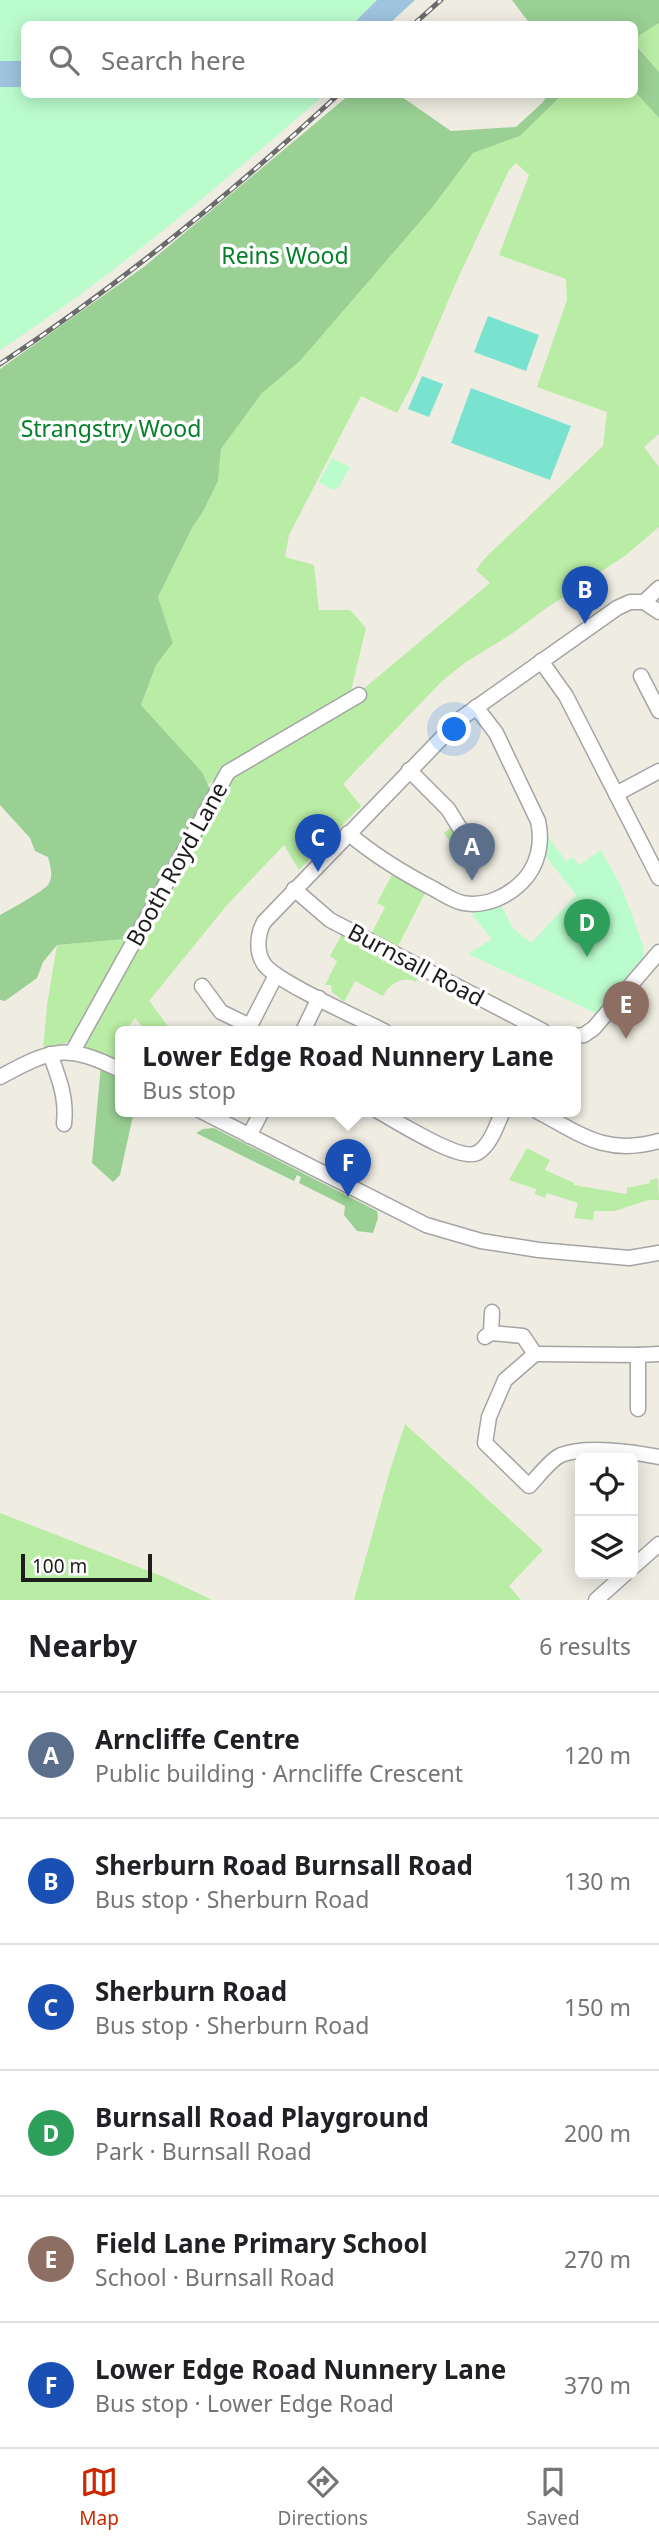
<!DOCTYPE html>
<html lang="en">
<head>
<meta charset="utf-8">
<style>
	:root { --surface:#fff; --page:#f6f6f6; --text:#202124; --muted:#757577; --line:#e0e0e0; --accent:#c92800 }
	body { margin:0; font-family:"Noto Sans",sans-serif; background:var(--page); color:var(--text) }
	.controls { position:absolute; right:21px; bottom:21px; display:grid; overflow:hidden; border-radius:10px; box-shadow:0 4px 18px #0003 }
	.controls button { width:63px; height:63px; display:grid; place-items:center; padding:0; border:0; border-bottom:2px solid var(--line); background:var(--surface); color:var(--text); font:35px sans-serif }
	.scale { position:absolute; left:21px; bottom:18px; width:131px; box-sizing:border-box; padding-left:7px; border:4px solid #1d1d1d; border-top:0; font-size:19px; line-height:24px; white-space:nowrap; color:#1d1d1d; -webkit-text-stroke:5px #fff; paint-order:stroke }
	.you { position:absolute; left:455px; top:730px; width:24px; height:24px; margin:-18px; border:5px solid #fff; border-radius:50%; background:#1a73e8; box-shadow:0 0 0 10px #1a73e833 }
	.badge { display:grid; place-items:center; width:46px; height:46px; border-radius:50%; background:var(--accent); color:#fff; font-size:23px; font-weight:700 }
	.pin { position:absolute; translate:-50% -58px; filter:drop-shadow(0 2px 4px #0008) }
	.pin::after { content:''; position:absolute; top:37px; width:24px; height:21px; background:inherit; clip-path:polygon(0 0,100% 0,50% 100%) }
	.popup { position:absolute; left:115px; top:1026px; width:466px; height:91px; box-sizing:border-box; display:grid; place-content:center; border-radius:10px; background:var(--surface); filter:drop-shadow(0 2px 5px #0005); font-size:23px; white-space:nowrap; color:var(--muted) }
	.popup b { font-size:26px; color:var(--text) }
	.popup::after { content:''; position:absolute; left:50%; top:100%; margin-left:-14px; border:14px solid transparent; border-top-color:var(--surface) }
	.list { margin:0; padding:0; list-style:none }
	h2 { display:flex; justify-content:space-between; align-items:center; height:91px; margin:0; padding:0 28px; font-size:30px }
	h2 small { font-size:23px; font-weight:400; color:var(--muted) }
	.list li { display:grid; grid-template-columns:46px 1fr auto; gap:21px; align-items:center; box-sizing:border-box; height:126px; padding:0 28px; border-top:2px solid var(--line) }
	.list b { display:block; font-size:26px; white-space:nowrap }
	.list p { margin:0; font-size:23px; white-space:nowrap; color:var(--muted) }
	.list em { font-size:23px; font-style:normal; color:var(--muted) }
	.icon { flex:none; width:38px; height:38px; fill:none; stroke:currentColor; stroke-width:2; stroke-linecap:round; stroke-linejoin:round }
	.map { position:relative; flex:none; width:659px; height:1600px; overflow:hidden }
	.search { position:absolute; background:var(--surface); box-shadow:0 4px 18px #0003; left:21px; right:21px; top:21px; height:77px; display:flex; align-items:center; gap:18px; box-sizing:border-box; padding:0 24px; border-radius:10px; color:var(--muted); font-size:26px }
	.sheet { height:847px; background:var(--surface) }
	nav { display:flex; justify-content:space-around; align-items:center; box-sizing:border-box; height:98px; border-top:2px solid var(--line); background:var(--surface); font-size:19px; color:var(--muted) }
	nav a { display:grid; justify-items:center; gap:4px }
	nav .on { color:var(--accent) }
	.map>svg:first-child { display:block }
</style>
</head>
<body>
<div class="map">
<svg width="659" height="1600" viewBox="0 0 659 1600">
	<rect width="100%" height="100%" fill="#efede2"/>
	<g fill="#b9eca4">
		<polygon points="659,23 659,72 635,43 635,38"/>
		<path d="M635,92L659,118V434L644,447L659,467V527L626,555L545,609L510,635L466,662L442,681L343,784L361,806L299,870L284,845L227,905L149,1001L168,1026L161,1031H146L135,1018L125,1031H120L118,1039L119,1063L84,1046L81,1043L144,931L140,930L214,798L224,791L234,775L279,745L350,705L361,691L490,583L476,570L485,558L603,446L607,412L537,387L567,300L566,279L499,255L529,175L516,163L509,170L457,280L415,379L397,413L361,396L289,535L285,557L314,565L319,610H350L366,628L349,699C300,723 247,746 208,785L202,772L141,705L156,665L173,643L158,597L193,526L203,512L218,481L221,449L262,393L300,361L431,209L473,153L520,136L562,95L634,94Z"/>
		<polygon points="450,828 463,841 479,862 469,869 444,833"/>
		<polygon points="392,875 425,893 398,946 372,933 385,907 377,903"/>
		<path d="M342,934L384,956V961L396,962L420,975L416,982C404,975 389,984 383,996L355,981L344,1002L332,992L331,985H325L337,961L330,956Z"/>
		<polygon points="133,938 72,1041 43,1050 47,1005 57,945"/>
		<polygon points="527,1148 550,1160 545,1170 574,1183 574,1185 627,1194 627,1188 650,1183 650,1180 658,1178 659,1200 648,1200 615,1211 594,1211 593,1220 574,1218 578,1203 547,1193 545,1198 535,1194 536,1189 509,1180"/>
		<polygon points="405,1424 543,1550 509,1586 521,1600 354,1600 391,1467"/>
		<polygon points="0,1513 164,1577 212,1600 0,1600"/>
	</g>
	<g fill="#9ad094">
		<polygon points="512,0 659,0 659,23 635,38 634,24 530,24"/>
		<polygon points="634,43 659,72 659,118 635,92"/>
		<path d="M349,95H399L451,131L516,127L542,103L548,95H562L520,136L473,153L431,209L300,361L262,393L221,449L218,481L203,512L193,526L158,597L173,643L156,665L141,705L202,772L214,798L136,938L57,945L43,962L37,978L5,1001L0,1000V915C9,910 42,892 48,885C54,877 50,865 48,857L35,851L30,838L0,805V369L145,266Z"/>
		<polygon points="101,1065 120,1076 120,1111 134,1111 120,1175 113,1182 92,1163"/>
		<polygon points="214,1128 377,1211 378,1218 373,1233 357,1231 344,1215 345,1206 299,1183 301,1177 297,1175 294,1181 196,1133 203,1129"/>
	</g>
	<g fill="#bbfccd">
		<path d="M0,0H377L353,24H24V94L324,95C220,185 115,275 0,350Z"/>
		<polygon points="332,458 350,467 339,487 333,490 319,482"/>
		<polygon points="548,837 566,861 573,857 579,865 601,850 622,888 644,948 643,961 614,991 598,1014 468,954 492,939 472,915 475,910 501,905 513,928 531,943 576,895 546,857"/>
	</g>
	<g fill="#7ae3cf">
		<polygon points="488,316 539,335 526,371 474,352"/>
		<polygon points="422,376 443,384 429,417 408,409"/>
		<polygon points="471,388 571,426 550,480 451,443"/>
	</g>
	<g fill="#9fc4df">
		<polygon points="377,0 415,0 389,24 353,24"/>
		<rect x="0" y="61" width="24" height="26"/>
	</g>
	<g fill="none" stroke-linecap="round" stroke-linejoin="round">
		<g stroke="#a4a4a4" stroke-width="17">
			<g id="minor">
				<polyline points="644,602 659,612"/>
				<polyline points="541,661 566,696 659,878"/>
				<polyline points="641,676 659,711"/>
				<polyline points="409,770 448,809 464,835"/>
				<polyline points="616,794 659,771"/>
				<path d="M348,833C375,856 403,873 434,889C443,894 453,901 463,903C485,907 507,897 522,882C538,866 543,843 538,821L496,733L476,707"/>
				<polyline points="294,889 330,920 543,1031"/>
				<polyline points="202,986 221,1012 250,1026"/>
				<polyline points="250,1031 250,1026 276,975"/>
				<polyline points="303,1031 319,998"/>
				<path d="M384,1031C361,1019 276,982 264,964C256,952 257,935 264,922L460,719L617,608L630,602H644L659,588"/>
				<polyline points="576,1036 584,1035 594,1028 659,952"/>
				<polyline points="73,1051 228,772 359,695"/>
				<path d="M50,1054C59,1078 67,1098 64,1124"/>
				<path d="M0,1077C52,1049 66,1043 120,1070"/>
				<polyline points="201,1111 426,1225 481,1241 539,1250 629,1258 659,1253"/>
				<path d="M378,1111C396,1121 460,1162 477,1153C491,1145 497,1124 503,1111"/>
				<path d="M537,1111C582,1135 606,1156 659,1141"/>
				<polyline points="249,1136 262,1111"/>
				<polyline points="491,1333 523,1336 535,1354"/>
				<polyline points="485,1337 491,1333 492,1312"/>
				<path d="M535,1354L505,1380L489,1417L485,1443L529,1486C538,1477 550,1460 561,1455C585,1445 634,1452 659,1457"/>
				<polyline points="535,1354 638,1355 659,1354"/>
				<polyline points="638,1355 638,1409"/>
				<polyline points="633,1567 659,1544"/>
				<polyline points="596,1600 625,1574"/>
			</g>
		</g>
		<use href="#minor" stroke="#fff" stroke-width="14"/>
		<g stroke="#6b6b6b" stroke-width="5">
			<g id="rail">
				<polyline points="414,24 441,0"/>
				<path d="M0,364C121,284 232,193 339,94"/>
			</g>
		</g>
		<use href="#rail" stroke="#fff" stroke-width="2.5" stroke-dasharray="8" stroke-linecap="butt"/>
	</g>
	<g text-anchor="middle" stroke-width="7" stroke-linejoin="round" paint-order="stroke">
		<g font-size="23" fill="#058028" stroke="#fff">
			<text x="285" y="264">Reins Wood</text>
			<text x="111" y="437">Strangstry Wood</text>
		</g>
		<g font-size="23" fill="#1d1d1d" stroke="#fff">
			<text transform="translate(177 864) rotate(-61)" y="8">Booth Royd Lane</text>
			<text transform="translate(416 965) rotate(28)" y="8">Burnsall Road</text>
		</g>
	</g>
</svg>
<div class="controls">
<button><svg class="icon" aria-label="locate" viewBox="0 0 24 24"><circle cx="12" cy="12" r="6"/><path d="M12 2v4M12 18v4M2 12h4M18 12h4"/></svg></button>
<button><svg class="icon" aria-label="layers" viewBox="0 0 24 24"><path d="M12 4l9 5-9 5-9-5zM3 14l9 5 9-5"/></svg></button>
</div>
<div class="scale">100 m</div>
<div class="you"></div>
<div class="pin badge" style="left:472px;top:881px;background:#5c6f8a">A</div>
<div class="pin badge" style="left:585px;top:624px;background:#1a4fb4">B</div>
<div class="pin badge" style="left:318px;top:872px;background:#1a4fb4">C</div>
<div class="pin badge" style="left:587px;top:957px;background:#2e9e5b">D</div>
<div class="pin badge" style="left:626px;top:1039px;background:#8d6e63">E</div>
<div class="pin badge" style="left:348px;top:1197px;background:#1a4fb4">F</div>
<div class="popup"><b>Lower Edge Road Nunnery Lane</b>Bus stop</div>
<div class="search"><svg class="icon" aria-label="search" viewBox="0 0 24 24"><circle cx="10" cy="10" r="6"/><path d="M15 15l6 6"/></svg>Search here</div>
</div>
<section class="sheet">
<h2>Nearby<small>6 results</small></h2>
<ul class="list">
<li><span class="badge" style="background:#5c6f8a">A</span><div><b>Arncliffe Centre</b><p>Public building · Arncliffe Crescent</p></div><em>120 m</em></li>
<li><span class="badge" style="background:#1a4fb4">B</span><div><b>Sherburn Road Burnsall Road</b><p>Bus stop · Sherburn Road</p></div><em>130 m</em></li>
<li><span class="badge" style="background:#1a4fb4">C</span><div><b>Sherburn Road</b><p>Bus stop · Sherburn Road</p></div><em>150 m</em></li>
<li><span class="badge" style="background:#2e9e5b">D</span><div><b>Burnsall Road Playground</b><p>Park · Burnsall Road</p></div><em>200 m</em></li>
<li><span class="badge" style="background:#8d6e63">E</span><div><b>Field Lane Primary School</b><p>School · Burnsall Road</p></div><em>270 m</em></li>
<li><span class="badge" style="background:#1a4fb4">F</span><div><b>Lower Edge Road Nunnery Lane</b><p>Bus stop · Lower Edge Road</p></div><em>370 m</em></li>
</ul>
</section>
<nav>
<a class="on"><svg class="icon" aria-label="map" viewBox="0 0 24 24"><path d="M3 6l6-2 6 2 6-2v14l-6 2-6-2-6 2zM9 4v14M15 6v14"/></svg>Map</a>
<a><svg class="icon" aria-label="directions" viewBox="0 0 24 24"><path d="M12 3l9 9-9 9-9-9zM9 14v-3h6M13 9l2 2-2 2"/></svg>Directions</a>
<a><svg class="icon" aria-label="saved" viewBox="0 0 24 24"><path d="M7 4h10v16l-5-4-5 4z"/></svg>Saved</a>
</nav>
</body>
</html>
